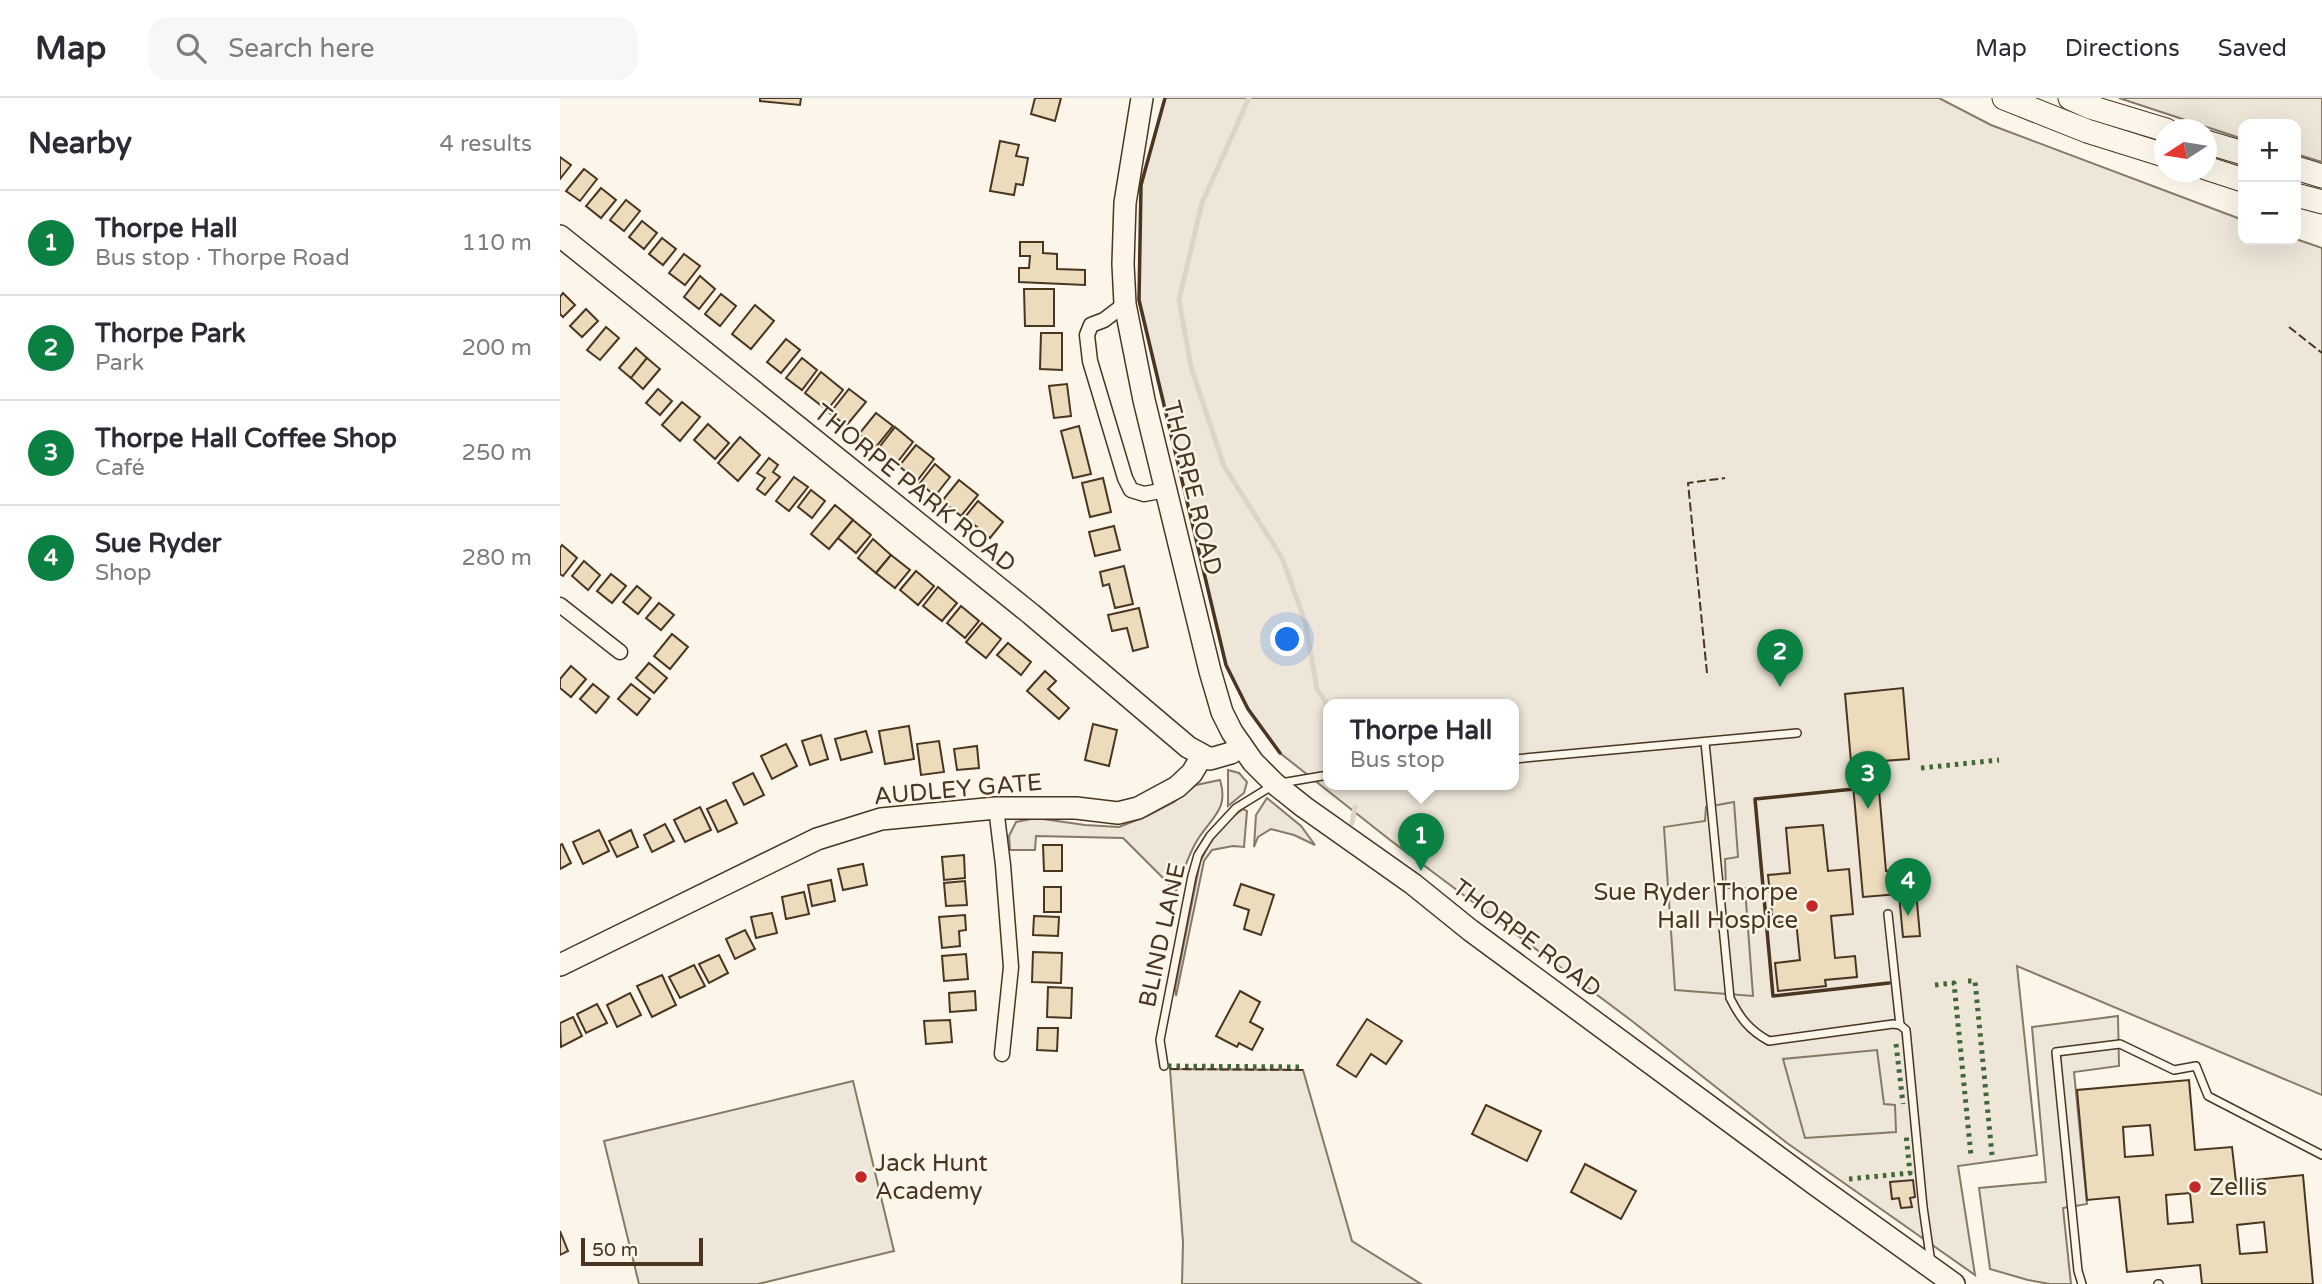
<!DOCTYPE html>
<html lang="en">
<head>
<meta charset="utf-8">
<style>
	:root { --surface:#fff; --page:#f7f7f7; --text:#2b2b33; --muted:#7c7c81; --line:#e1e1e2; --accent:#0b8043 }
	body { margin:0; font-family:"Varela Round",sans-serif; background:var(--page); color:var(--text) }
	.controls { position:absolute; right:21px; top:21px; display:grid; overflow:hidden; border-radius:14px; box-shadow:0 7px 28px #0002 }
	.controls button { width:63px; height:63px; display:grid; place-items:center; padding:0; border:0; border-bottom:2px solid var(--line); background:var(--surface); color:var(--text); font:35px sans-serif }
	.compass { position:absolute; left:1594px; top:21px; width:63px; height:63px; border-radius:50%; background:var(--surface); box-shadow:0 7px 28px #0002; rotate:258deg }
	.scale { position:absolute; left:21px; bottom:18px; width:122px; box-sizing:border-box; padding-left:7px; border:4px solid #4a3520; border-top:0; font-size:19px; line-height:24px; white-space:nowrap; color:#4a3520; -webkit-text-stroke:5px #fbf6e9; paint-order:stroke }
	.you { position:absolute; left:728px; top:542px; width:24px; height:24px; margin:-18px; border:5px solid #fff; border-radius:50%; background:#1a73e8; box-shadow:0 0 0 10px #1a73e833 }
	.badge { display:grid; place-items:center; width:46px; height:46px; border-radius:50%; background:var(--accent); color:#fff; font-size:23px; font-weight:700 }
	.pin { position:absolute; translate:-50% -58px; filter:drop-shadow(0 2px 4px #0008) }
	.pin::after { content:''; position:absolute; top:37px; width:24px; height:21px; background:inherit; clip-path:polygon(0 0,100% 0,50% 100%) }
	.popup { position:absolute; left:763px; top:601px; width:196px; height:91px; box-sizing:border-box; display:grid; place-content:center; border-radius:14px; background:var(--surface); filter:drop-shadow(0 2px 5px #0005); font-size:23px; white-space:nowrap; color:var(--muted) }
	.popup b { font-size:26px; color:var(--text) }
	.popup::after { content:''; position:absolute; left:50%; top:100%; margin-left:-14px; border:14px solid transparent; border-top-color:var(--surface) }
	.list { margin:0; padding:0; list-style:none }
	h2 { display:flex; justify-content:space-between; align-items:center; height:91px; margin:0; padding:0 28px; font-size:30px }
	h2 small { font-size:23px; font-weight:400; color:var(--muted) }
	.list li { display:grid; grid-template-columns:46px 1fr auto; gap:21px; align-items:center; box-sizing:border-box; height:105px; padding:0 28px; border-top:2px solid var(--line) }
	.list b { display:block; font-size:26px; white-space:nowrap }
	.list p { margin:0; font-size:23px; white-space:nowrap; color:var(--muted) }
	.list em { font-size:23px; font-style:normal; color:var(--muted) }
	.icon { flex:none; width:38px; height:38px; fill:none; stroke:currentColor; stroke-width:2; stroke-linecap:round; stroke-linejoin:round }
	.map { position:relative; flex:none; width:1762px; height:1186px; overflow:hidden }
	header { display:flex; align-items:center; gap:42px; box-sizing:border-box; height:98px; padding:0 35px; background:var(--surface); border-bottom:2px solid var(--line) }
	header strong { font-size:33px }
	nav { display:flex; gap:38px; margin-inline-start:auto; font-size:24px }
	.search { width:490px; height:63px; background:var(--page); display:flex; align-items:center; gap:18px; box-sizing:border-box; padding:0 24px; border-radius:21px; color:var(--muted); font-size:26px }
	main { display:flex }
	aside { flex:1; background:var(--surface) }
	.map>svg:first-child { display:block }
</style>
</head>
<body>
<header>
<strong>Map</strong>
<div class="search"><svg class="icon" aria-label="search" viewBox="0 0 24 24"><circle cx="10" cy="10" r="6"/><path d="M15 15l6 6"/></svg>Search here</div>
<nav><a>Map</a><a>Directions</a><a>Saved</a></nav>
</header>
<main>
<aside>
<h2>Nearby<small>4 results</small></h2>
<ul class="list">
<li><span class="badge">1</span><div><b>Thorpe Hall</b><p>Bus stop · Thorpe Road</p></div><em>110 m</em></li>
<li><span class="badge">2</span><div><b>Thorpe Park</b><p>Park</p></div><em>200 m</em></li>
<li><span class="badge">3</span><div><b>Thorpe Hall Coffee Shop</b><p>Café</p></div><em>250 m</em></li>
<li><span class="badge">4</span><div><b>Sue Ryder</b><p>Shop</p></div><em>280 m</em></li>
</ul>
</aside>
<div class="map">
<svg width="1762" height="1186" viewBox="0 0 1762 1186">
	<rect width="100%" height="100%" fill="#fbf6e9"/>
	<g fill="#ede6d9" stroke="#887966" stroke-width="2" fill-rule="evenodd">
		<path d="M605,0H1379L1431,27L1683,122V142L1736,141L1762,150V997L1457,868L1477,1057L1398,1068L1415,1177L1227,1045L1072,923L830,742L720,655L688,611L666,567L579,202L581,87ZM768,607H954V687H768Z"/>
		<polygon points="1559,0 1762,0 1762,64 1736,56 1736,26 1683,26 1683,41"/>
		<polygon points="668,672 679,675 687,684 684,695 668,708"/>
		<path d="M660,682C669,711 652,719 638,741C628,756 623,776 616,793L563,740L476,738L475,752H450L449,738L456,724L476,720L525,727L559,729L587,718L614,704L636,687Z"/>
		<polygon points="707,700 741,728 755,747 734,737 711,731 698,739 694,749 696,717"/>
		<polygon points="683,711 687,713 684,749 673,748 652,752 644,763 616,898 615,891 640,764 651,742 667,723"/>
		<polygon points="610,971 743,972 792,1143 861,1186 622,1186 623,1144"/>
		<polygon points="293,983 334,1153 198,1186 79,1186 44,1043"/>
	</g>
	<g fill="#ede7d9" stroke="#887966" stroke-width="2">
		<polygon points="1174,704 1178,759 1165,761 1166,790 1185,790 1193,898 1115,892 1104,729 1145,723 1146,709"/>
		<polygon points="1558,918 1559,968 1514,974 1527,1106 1503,1110 1511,1186 1490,1186 1468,1182 1430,1171 1419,1090 1486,1084 1472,929"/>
		<polygon points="1317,952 1324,1006 1335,1007 1336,1034 1245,1040 1223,961"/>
	</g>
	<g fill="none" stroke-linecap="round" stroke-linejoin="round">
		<g stroke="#dcd4c6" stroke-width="5">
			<polyline points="689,0 642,105 619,202 631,269 664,368 722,460 745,523 757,591 768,608"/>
			<polyline points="792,725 795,709"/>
		</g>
	</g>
	<g fill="#ecdcbc" stroke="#4a3520" stroke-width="2" fill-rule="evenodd">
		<polygon points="200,0 241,0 240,7 200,3"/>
		<polygon points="475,0 501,0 495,23 471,16"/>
		<polygon points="440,43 459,47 456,58 468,60 463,87 456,86 454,97 430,93"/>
		<polygon points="0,59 11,67 0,81"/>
		<polygon points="24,71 37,81 20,103 6,93"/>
		<polygon points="41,90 56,102 41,120 26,108"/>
		<polygon points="66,102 80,113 64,133 50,122"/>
		<polygon points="82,123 97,135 84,151 69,139"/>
		<polygon points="102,140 116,151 103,167 89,156"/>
		<polygon points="460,144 483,144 483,155 497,156 497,171 525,172 525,187 459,184 459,170 469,170 470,158 460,158"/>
		<polygon points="124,156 140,168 125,187 109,175"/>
		<polygon points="140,178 155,191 139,211 124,199"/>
		<polygon points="464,191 494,191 494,228 465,228"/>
		<polygon points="3,195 15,207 3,219 0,216 0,199"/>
		<polygon points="161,196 176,208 160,228 145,216"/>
		<polygon points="195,207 214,223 191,251 172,236"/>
		<polygon points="26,211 38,223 22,239 10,228"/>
		<polygon points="46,229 59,240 40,262 27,252"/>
		<polygon points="481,235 502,235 502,272 480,271"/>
		<polygon points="226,241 240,252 221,275 207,264"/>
		<polygon points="76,250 87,260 71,280 59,270"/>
		<polygon points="87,260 100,271 83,291 71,280"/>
		<polygon points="242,260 257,272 242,292 226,280"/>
		<polygon points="261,274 283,292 267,312 245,295"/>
		<polygon points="507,286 511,318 494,320 489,288"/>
		<polygon points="98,291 112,303 100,317 86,305"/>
		<polygon points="289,291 306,304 286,328 270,315"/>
		<polygon points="122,304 140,319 120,343 102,327"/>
		<polygon points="316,315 333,328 316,349 299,336"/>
		<polygon points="148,326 169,345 155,361 134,342"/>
		<polygon points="519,328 531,376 513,380 501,333"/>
		<polygon points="335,329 353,344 336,366 318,351"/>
		<polygon points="180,339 200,357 178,383 158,365"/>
		<polygon points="356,347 374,361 357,383 339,368"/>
		<polygon points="209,360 218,367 213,374 220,379 205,397 197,391 205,380 197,375"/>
		<polygon points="375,366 390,379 375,398 360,385"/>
		<polygon points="234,379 248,389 229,413 216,403"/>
		<polygon points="543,380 551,414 530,419 522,385"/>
		<polygon points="399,382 418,397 401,418 382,403"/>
		<polygon points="251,392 265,403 252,420 238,409"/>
		<polygon points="418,403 443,424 430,440 405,419"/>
		<polygon points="275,407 293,422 269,451 251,436"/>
		<polygon points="293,422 311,437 296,455 278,440"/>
		<polygon points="554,428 560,452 535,458 529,434"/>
		<polygon points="313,441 331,457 316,475 298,460"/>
		<polygon points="2,447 17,460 3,478 0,476 0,450"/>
		<polygon points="331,457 350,472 335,490 316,475"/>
		<polygon points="24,463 40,477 28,492 12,478"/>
		<polygon points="564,468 573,506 555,510 549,486 543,488 540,474"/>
		<polygon points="356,473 374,488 358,507 340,492"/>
		<polygon points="51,476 66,488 52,505 37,493"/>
		<polygon points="77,488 91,500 78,516 63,504"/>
		<polygon points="378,489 397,505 382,523 363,508"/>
		<polygon points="99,505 114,517 101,532 86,520"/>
		<polygon points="401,508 419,523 405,540 387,525"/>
		<polygon points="579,510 588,549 573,553 567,530 552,533 548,517"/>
		<polygon points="422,525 441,541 426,560 406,544"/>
		<polygon points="112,536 128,549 110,571 94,558"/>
		<polygon points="448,545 471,564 461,577 437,557"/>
		<polygon points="89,565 107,580 94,595 76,580"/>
		<polygon points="11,568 26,581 11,599 0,590 0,581"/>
		<polygon points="485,573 496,583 488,591 509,610 499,621 467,593"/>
		<polygon points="33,586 49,599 36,615 20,601"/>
		<polygon points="71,586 90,601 77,617 58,601"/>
		<polygon points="1343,590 1349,661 1309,664 1312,692 1319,692 1326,773 1354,771 1360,838 1343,839 1339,796 1303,799 1285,596"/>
		<polygon points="533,626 557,632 549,668 525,662"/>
		<polygon points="349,628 354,661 325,666 319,633"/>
		<polygon points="306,633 312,654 281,662 275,641"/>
		<polygon points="261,637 268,661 250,667 242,643"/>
		<polygon points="379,643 384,674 361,677 357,646"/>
		<polygon points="226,646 237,668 212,681 201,658"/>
		<polygon points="417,648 419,670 397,672 394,651"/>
		<polygon points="193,675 204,697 184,707 173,685"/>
		<polygon points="166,702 177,725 158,734 147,711"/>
		<polygon points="140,709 151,732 125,744 114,722"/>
		<polygon points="105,726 114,743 92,754 84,737"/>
		<polygon points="1263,727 1268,773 1289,771 1293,816 1271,818 1275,860 1295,858 1297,879 1265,882 1266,888 1218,893 1215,865 1240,862 1236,823 1213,825 1208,777 1230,775 1226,730"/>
		<polygon points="39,732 49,753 23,766 13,744"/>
		<polygon points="71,732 78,749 57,759 49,743"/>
		<polygon points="2,746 11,765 0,771 0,747"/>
		<polygon points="483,747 502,747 502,773 484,773"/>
		<polygon points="404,757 405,780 384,782 382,759"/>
		<polygon points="303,766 307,787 283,792 278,771"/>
		<polygon points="271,782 275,803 252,808 248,787"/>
		<polygon points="405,783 407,807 386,808 384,785"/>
		<polygon points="681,786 714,797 701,837 684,831 689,812 674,807"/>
		<rect x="484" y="789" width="17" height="25"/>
		<polygon points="244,794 249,816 226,821 222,799"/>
		<polygon points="212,815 217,835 196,840 191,819"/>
		<polygon points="405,817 406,832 399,833 400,848 382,850 379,819"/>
		<polygon points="474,818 499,819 498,838 473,837"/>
		<polygon points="185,832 195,851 175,861 166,841"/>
		<polygon points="473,854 502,855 501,885 472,884"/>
		<polygon points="406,856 408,881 384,883 382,858"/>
		<polygon points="159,857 168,875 149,885 139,866"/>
		<polygon points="134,867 145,888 120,900 109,879"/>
		<polygon points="102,877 116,907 92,919 77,888"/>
		<polygon points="488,889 512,890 511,920 487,919"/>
		<polygon points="415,893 416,912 390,914 389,895"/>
		<polygon points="680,893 700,904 690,924 703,931 692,952 679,945 677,949 656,938"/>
		<polygon points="70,895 81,917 57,929 47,907"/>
		<polygon points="37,906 47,925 26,935 17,916"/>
		<polygon points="13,919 22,938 1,949 0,925"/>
		<polygon points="807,921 842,943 826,966 811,956 796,979 777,967"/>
		<polygon points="390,922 392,944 366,946 364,923"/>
		<polygon points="478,930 498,930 497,953 477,952"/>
		<path d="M1629,982L1635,1052L1672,1049L1676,1084L1743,1077L1753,1186H1642L1640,1167L1567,1174L1559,1099L1527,1102L1517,992ZM1590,1027L1593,1057L1565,1059L1563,1029ZM1630,1095L1633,1124L1608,1126L1606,1097ZM1704,1124L1707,1154L1680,1156L1677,1127Z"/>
		<polygon points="926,1007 981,1033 967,1063 912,1036"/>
		<polygon points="1025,1066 1076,1093 1061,1121 1011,1094"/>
		<polygon points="1353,1082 1355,1099 1350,1100 1352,1109 1341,1110 1339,1100 1332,1101 1330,1084"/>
		<polygon points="0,1133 8,1153 0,1157"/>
	</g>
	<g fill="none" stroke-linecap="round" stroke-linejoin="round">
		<g stroke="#4a3520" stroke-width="10">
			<g id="lane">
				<path d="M1145,644L1170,900C1180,920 1189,932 1209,943L1333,926L1340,927L1346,932L1363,1109L1371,1165"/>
				<polyline points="954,661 1237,635"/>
				<polyline points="1328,816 1340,927"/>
				<polyline points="604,968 600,942 632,778 638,757 650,738 676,710 715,686 768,677"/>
				<polyline points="1522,1186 1518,1173 1496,954 1560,946 1614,972 1636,968 1648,998 1762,1057"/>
				<polyline points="1598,1186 1599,1186"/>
			</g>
		</g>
		<g stroke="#4a3520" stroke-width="17">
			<g id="street">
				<polyline points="565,206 544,222 531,227 527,237 530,263 565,380 571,392 584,396 606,392"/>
				<polyline points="0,507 60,554"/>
				<polyline points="436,710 443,767 451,869 442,956"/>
			</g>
		</g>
		<g stroke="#4a3520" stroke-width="24">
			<g id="secondary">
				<polyline points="582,0 565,105 563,166 565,206 584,302 650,573 662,614 672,634 693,664 715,686 744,709 853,786 910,832 1256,1087 1394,1186"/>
				<polyline points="0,138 471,516 628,649 650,661 671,655 681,647"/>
				<polyline points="0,867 257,741 321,721 436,710 516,710 558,715 578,710 617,689 632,675 642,658"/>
			</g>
		</g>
		<g stroke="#4a3520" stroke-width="25">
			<g id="primary">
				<polyline points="1444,0 1527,33 1604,57"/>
				<polyline points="1510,0 1530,9 1606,32"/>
				<polyline points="1646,44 1683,55"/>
				<polyline points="1646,70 1683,82"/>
				<polyline points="1736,70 1762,78"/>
				<polyline points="1736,97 1762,104"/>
			</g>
		</g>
		<use href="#lane" stroke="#fbf6e9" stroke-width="7"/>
		<use href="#street" stroke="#fbf6e9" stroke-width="14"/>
		<use href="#secondary" stroke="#fbf6e9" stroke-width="21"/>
		<use href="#primary" stroke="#fbf6e9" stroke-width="23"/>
		<g stroke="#436837" stroke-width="5" stroke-dasharray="3.5 5" stroke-linecap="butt">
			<polyline points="1361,670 1439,662"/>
			<polyline points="1408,883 1415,883 1432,1057"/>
			<polyline points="1375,887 1394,885 1411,1058"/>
			<polyline points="1336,946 1343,1006"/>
			<polyline points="608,968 742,969"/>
			<polyline points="1289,1081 1350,1075 1346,1036"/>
		</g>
		<g stroke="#4a3520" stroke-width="2" stroke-dasharray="9 3.5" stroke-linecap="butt">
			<polyline points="1729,229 1762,255"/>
			<polyline points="1147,575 1128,385 1165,380"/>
			<polyline points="610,971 743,972"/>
		</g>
		<g stroke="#4a3520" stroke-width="3.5">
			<polyline points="605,0 581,87 579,202 666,567 688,611 720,655"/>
			<polyline points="1294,691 1195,701 1213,898 1329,885"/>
		</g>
	</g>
	<g fill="#c62828" stroke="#fbf6e9" stroke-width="2.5">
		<circle cx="1252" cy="808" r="7"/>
		<circle cx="301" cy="1079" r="7"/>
		<circle cx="1635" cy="1089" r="7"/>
	</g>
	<g text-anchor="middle" stroke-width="5" stroke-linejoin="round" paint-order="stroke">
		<g font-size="24" fill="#4a3520" stroke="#fbf6e9">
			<text transform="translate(355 390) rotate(39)" y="8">THORPE PARK ROAD</text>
			<text transform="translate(633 390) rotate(76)" y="8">THORPE ROAD</text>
			<text transform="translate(398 691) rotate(-5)" y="8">AUDLEY GATE</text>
			<text transform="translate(602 837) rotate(-78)" y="8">BLIND LANE</text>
			<text transform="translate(967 840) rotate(37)" y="8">THORPE ROAD</text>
		</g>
		<g font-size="24" fill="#4a3520" stroke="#fbf6e9" text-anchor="start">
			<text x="1238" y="802" text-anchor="end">Sue Ryder Thorpe<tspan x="1238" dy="28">Hall Hospice</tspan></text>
			<text x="315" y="1073">Jack Hunt<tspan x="315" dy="28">Academy</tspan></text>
			<text x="1649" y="1097">Zellis</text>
		</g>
	</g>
</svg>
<div class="controls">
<button>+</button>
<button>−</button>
</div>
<svg class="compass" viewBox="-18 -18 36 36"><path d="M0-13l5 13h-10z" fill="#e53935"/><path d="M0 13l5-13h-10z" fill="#7c7c81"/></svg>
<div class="scale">50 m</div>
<div class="you"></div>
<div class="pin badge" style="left:861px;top:773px">1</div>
<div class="popup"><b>Thorpe Hall</b>Bus stop</div>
<div class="pin badge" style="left:1220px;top:589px">2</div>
<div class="pin badge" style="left:1308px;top:711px">3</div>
<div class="pin badge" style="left:1348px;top:818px">4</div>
</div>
</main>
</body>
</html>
